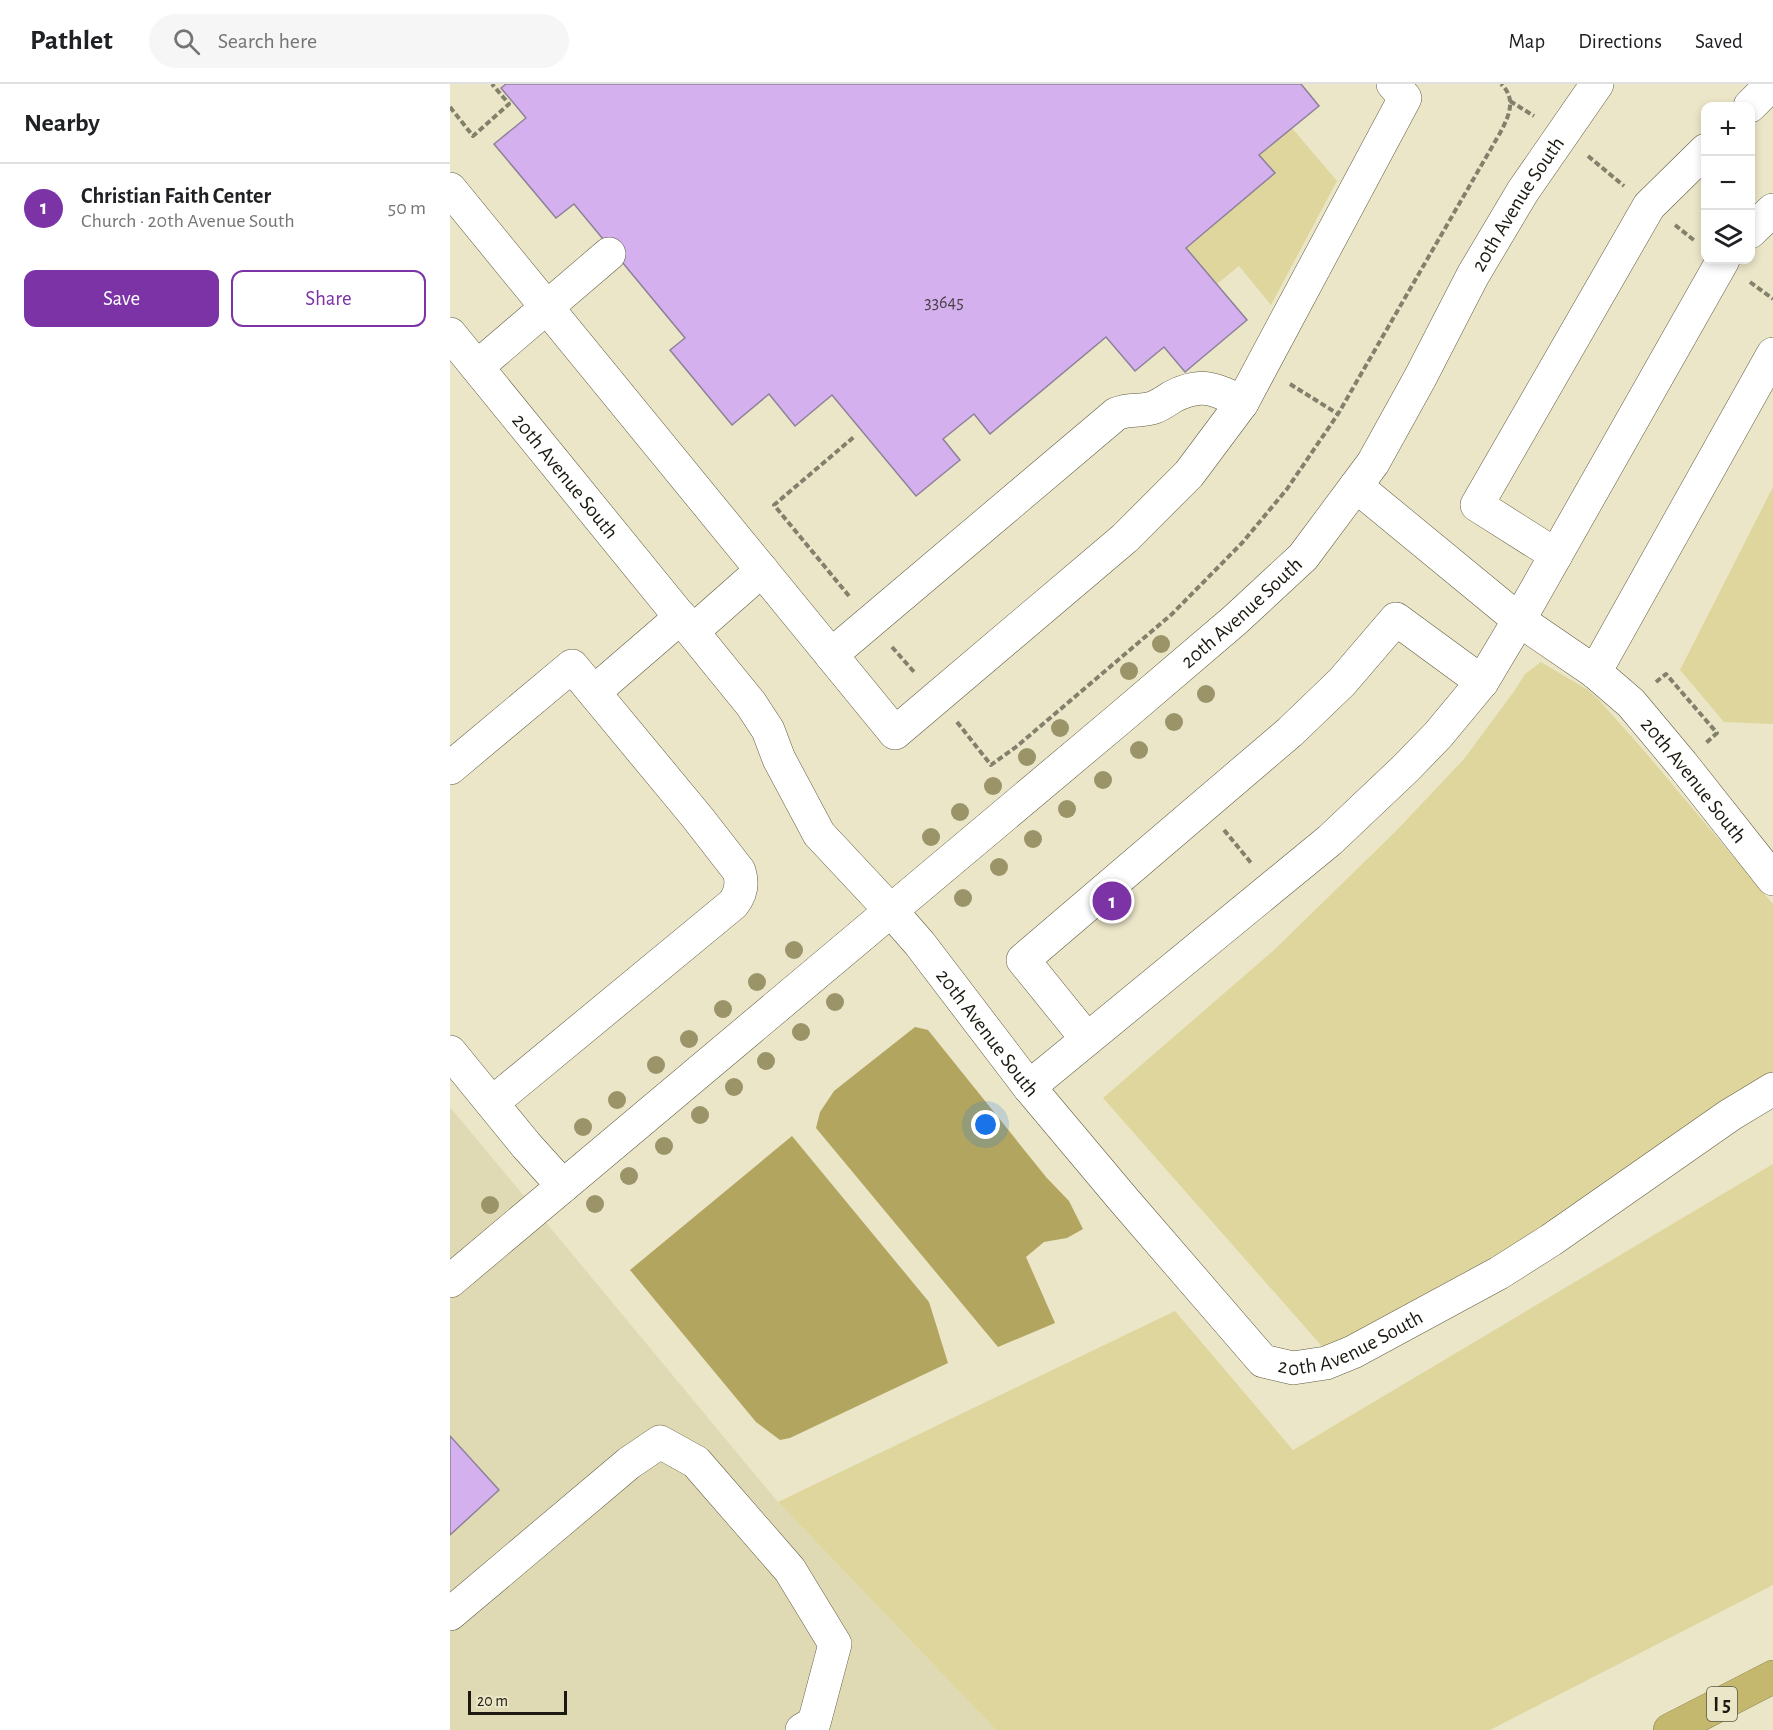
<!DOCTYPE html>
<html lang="en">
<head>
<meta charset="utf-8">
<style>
	:root { --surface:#fff; --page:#f6f6f6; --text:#202124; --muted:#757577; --line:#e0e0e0; --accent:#7b33a6 }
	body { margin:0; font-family:"Alegreya Sans",sans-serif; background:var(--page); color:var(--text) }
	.controls { position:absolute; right:18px; top:18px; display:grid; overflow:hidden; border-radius:12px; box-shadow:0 3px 9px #0003 }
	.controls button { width:54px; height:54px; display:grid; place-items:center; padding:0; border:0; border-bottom:2px solid var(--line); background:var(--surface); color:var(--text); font:30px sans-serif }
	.scale { position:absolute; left:18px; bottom:15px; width:99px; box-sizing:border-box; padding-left:6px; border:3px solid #1c1a10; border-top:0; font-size:16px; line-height:21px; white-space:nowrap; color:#1c1a10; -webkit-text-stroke:4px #ebe6c8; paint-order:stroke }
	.you { position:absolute; left:536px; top:1041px; width:21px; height:21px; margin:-15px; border:4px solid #fff; border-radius:50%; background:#1a73e8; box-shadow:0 0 0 9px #1a73e833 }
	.badge { display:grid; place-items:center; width:39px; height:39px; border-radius:50%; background:var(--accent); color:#fff; font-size:20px; font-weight:700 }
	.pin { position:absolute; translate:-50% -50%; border:3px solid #fff; box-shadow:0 2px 6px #0006 }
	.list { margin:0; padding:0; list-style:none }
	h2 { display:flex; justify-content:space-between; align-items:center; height:78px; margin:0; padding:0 24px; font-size:26px }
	h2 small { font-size:20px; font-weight:400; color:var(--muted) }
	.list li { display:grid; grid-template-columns:39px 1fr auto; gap:18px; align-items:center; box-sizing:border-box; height:90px; padding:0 24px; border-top:2px solid var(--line) }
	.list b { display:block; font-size:22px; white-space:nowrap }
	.list p { margin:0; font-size:20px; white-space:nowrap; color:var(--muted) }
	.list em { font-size:20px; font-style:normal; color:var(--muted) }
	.actions { display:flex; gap:12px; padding:18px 24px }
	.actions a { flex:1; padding:14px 0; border:2px solid var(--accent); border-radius:12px; text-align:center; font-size:21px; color:var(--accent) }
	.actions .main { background:var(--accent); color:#fff }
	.icon { flex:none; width:33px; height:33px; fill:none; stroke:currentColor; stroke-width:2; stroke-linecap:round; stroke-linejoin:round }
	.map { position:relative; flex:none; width:1323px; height:1646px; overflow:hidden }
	header { display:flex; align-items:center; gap:36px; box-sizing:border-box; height:84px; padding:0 30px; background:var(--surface); border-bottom:2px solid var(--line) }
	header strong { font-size:28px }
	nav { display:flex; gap:33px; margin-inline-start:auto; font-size:21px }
	.search { width:420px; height:54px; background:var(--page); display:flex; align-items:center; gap:15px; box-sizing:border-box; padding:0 21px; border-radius:33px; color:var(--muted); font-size:22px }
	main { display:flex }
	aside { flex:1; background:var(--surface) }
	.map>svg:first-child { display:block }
</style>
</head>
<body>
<header>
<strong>Pathlet</strong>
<div class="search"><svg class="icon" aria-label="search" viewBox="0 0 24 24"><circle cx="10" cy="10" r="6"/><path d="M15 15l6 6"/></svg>Search here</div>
<nav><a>Map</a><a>Directions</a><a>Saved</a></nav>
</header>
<main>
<aside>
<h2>Nearby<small></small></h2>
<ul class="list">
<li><span class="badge">1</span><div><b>Christian Faith Center</b><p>Church · 20th Avenue South</p></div><em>50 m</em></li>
</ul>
<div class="actions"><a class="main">Save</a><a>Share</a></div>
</aside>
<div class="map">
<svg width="1323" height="1646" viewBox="0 0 1323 1646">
	<rect width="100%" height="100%" fill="#ebe6c8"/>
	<polygon fill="#e0dab4" points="0,1023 328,1418 546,1646 0,1646"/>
	<g fill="#dfd69e">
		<polygon points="842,44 887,97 821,221 789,182 767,200 736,164 825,89 809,71"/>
		<polygon points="1323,403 1323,640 1274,638 1230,586"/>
		<polygon points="1091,578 1138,606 1148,615 1196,669 1323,820 1323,995 1108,1137 877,1268 653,1014 823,867 946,747 1014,675 1065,606 1075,590"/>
		<polygon points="1323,1080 1323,1501 1040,1646 546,1646 328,1418 725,1227 843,1366"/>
	</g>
	<g fill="#b1a55f">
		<polygon points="465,943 478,946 596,1093 619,1117 633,1145 617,1154 594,1158 576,1173 605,1239 548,1263 366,1044 370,1028 384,1007"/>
		<polygon points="342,1052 479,1218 498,1279 340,1354 330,1356 306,1338 180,1186"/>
	</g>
	<g fill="#d4b1ee" stroke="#8d8099" stroke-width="1.5">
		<polygon points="56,0 851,0 869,22 809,71 825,89 736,164 797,236 735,288 714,263 685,287 656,253 540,350 524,330 493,355 510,376 466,412 382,311 345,342 319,310 282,341 220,266 235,254 124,120 106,134 44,60 76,34 51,4"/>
		<polygon points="0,1352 49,1406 0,1451"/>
	</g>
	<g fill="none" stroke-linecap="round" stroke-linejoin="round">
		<g stroke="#605c42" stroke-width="34">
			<g id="minor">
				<polyline points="1300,22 1322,0"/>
				<polyline points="0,105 445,649 675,454 739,390 792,319 955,14 943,0"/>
				<polyline points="1300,148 1323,126"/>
				<path id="s1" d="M0,250L301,620L318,646L329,675L369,750L442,828L470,860L579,1003L673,1115L813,1277L843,1284L876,1279L903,1268L1049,1189L1101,1156L1280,1031L1323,1005"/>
				<polyline points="27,283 159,170"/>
				<path id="s2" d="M906,402L1069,536L1145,588L1181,619L1232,680L1323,795"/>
				<polyline points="1106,471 1027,421 1199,122 1256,66"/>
				<polyline points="243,547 312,486"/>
				<path d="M381,571L666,330C680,324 688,328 702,324C709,322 716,317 722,313C751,298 765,304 792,319"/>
				<polyline points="1145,588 1323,270"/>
				<polyline points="144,608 231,533"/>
				<path d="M0,684L122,582L247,733L289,787C293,799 291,810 283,820L42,1019"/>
				<polyline points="637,955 573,876 840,648 892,598 946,535 1032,598"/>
				<polyline points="0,968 76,1061 113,1102"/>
				<polyline points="579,1003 880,756 956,684 988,651 1032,598 1069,536 1273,176"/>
				<path id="s3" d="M0,1197L669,635L785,536L853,473L923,379L970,294L1023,191L1073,107L1147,0"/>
				<polyline points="0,1530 179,1379 210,1358 246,1378 340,1486 385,1560 364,1639 352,1646"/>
			</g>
		</g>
		<g stroke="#89804d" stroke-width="34">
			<polyline id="highway" points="1220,1646 1323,1593"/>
		</g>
		<g stroke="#83806c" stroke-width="4" stroke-dasharray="6 3" stroke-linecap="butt">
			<polyline points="1060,17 1084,32"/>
			<polyline points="0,23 23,52 59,20 42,0"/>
			<polyline points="1138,72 1174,102"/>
			<polyline points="1225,141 1245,157"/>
			<polyline points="1300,198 1323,215"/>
			<polyline points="840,300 888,330"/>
			<polyline points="399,512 324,421 405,352"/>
			<polyline points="442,563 465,589"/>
			<polyline points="1206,598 1216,590 1267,649 1256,659"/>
			<path d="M507,638L541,681L566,663L722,530L792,459L837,405L888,330L1050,49C1059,32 1067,15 1051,0"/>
			<polyline points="774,746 802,780"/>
		</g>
		<use href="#minor" stroke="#fff" stroke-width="33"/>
		<use href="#highway" stroke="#c4b76e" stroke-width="33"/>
	</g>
	<g fill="#9b9469">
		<circle cx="711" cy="560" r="9"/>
		<circle cx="679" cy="587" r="9"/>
		<circle cx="756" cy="610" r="9"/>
		<circle cx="724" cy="638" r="9"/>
		<circle cx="610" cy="644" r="9"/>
		<circle cx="689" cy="666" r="9"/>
		<circle cx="577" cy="673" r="9"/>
		<circle cx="653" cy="696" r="9"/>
		<circle cx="543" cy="702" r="9"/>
		<circle cx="617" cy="725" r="9"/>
		<circle cx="510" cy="728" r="9"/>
		<circle cx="481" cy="753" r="9"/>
		<circle cx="583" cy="755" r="9"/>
		<circle cx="549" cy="783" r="9"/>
		<circle cx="513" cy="814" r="9"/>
		<circle cx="344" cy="866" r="9"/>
		<circle cx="307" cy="898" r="9"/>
		<circle cx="385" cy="918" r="9"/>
		<circle cx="273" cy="925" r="9"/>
		<circle cx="351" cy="948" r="9"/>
		<circle cx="239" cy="955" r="9"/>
		<circle cx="316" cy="977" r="9"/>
		<circle cx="206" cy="981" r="9"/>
		<circle cx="284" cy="1003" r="9"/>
		<circle cx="167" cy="1016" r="9"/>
		<circle cx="250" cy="1031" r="9"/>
		<circle cx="133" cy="1043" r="9"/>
		<circle cx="214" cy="1062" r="9"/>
		<circle cx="179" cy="1092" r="9"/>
		<circle cx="145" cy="1120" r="9"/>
		<circle cx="40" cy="1121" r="9"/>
	</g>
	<g text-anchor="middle" stroke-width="6" stroke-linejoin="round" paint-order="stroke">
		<g font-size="18" fill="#4a4048">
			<text x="494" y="224">33645</text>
		</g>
		<rect fill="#ebe6c8" stroke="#5a5747" stroke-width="1.5" x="1257" y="1603" width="30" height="34" rx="4.5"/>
		<g font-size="20" font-weight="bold" fill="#1c1a10">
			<text x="1272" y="1627">I 5</text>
		</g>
		<g font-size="21" fill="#1c1a10" stroke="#ebe6c8">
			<text dy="7" stroke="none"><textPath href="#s3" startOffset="1533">20th Avenue South</textPath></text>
			<text dy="7" stroke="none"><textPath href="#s1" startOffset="183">20th Avenue South</textPath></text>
			<text dy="7" stroke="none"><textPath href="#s3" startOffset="1036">20th Avenue South</textPath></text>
			<text dy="7" stroke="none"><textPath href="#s2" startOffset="450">20th Avenue South</textPath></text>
			<text dy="7" stroke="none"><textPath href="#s1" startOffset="885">20th Avenue South</textPath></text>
			<text dy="7" stroke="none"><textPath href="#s1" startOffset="1407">20th Avenue South</textPath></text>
		</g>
	</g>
</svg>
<div class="controls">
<button>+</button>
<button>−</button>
<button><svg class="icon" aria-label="layers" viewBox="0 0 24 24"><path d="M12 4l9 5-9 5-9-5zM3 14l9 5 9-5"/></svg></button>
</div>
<div class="scale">20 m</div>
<div class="you"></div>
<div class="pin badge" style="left:662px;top:817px">1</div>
</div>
</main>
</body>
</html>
